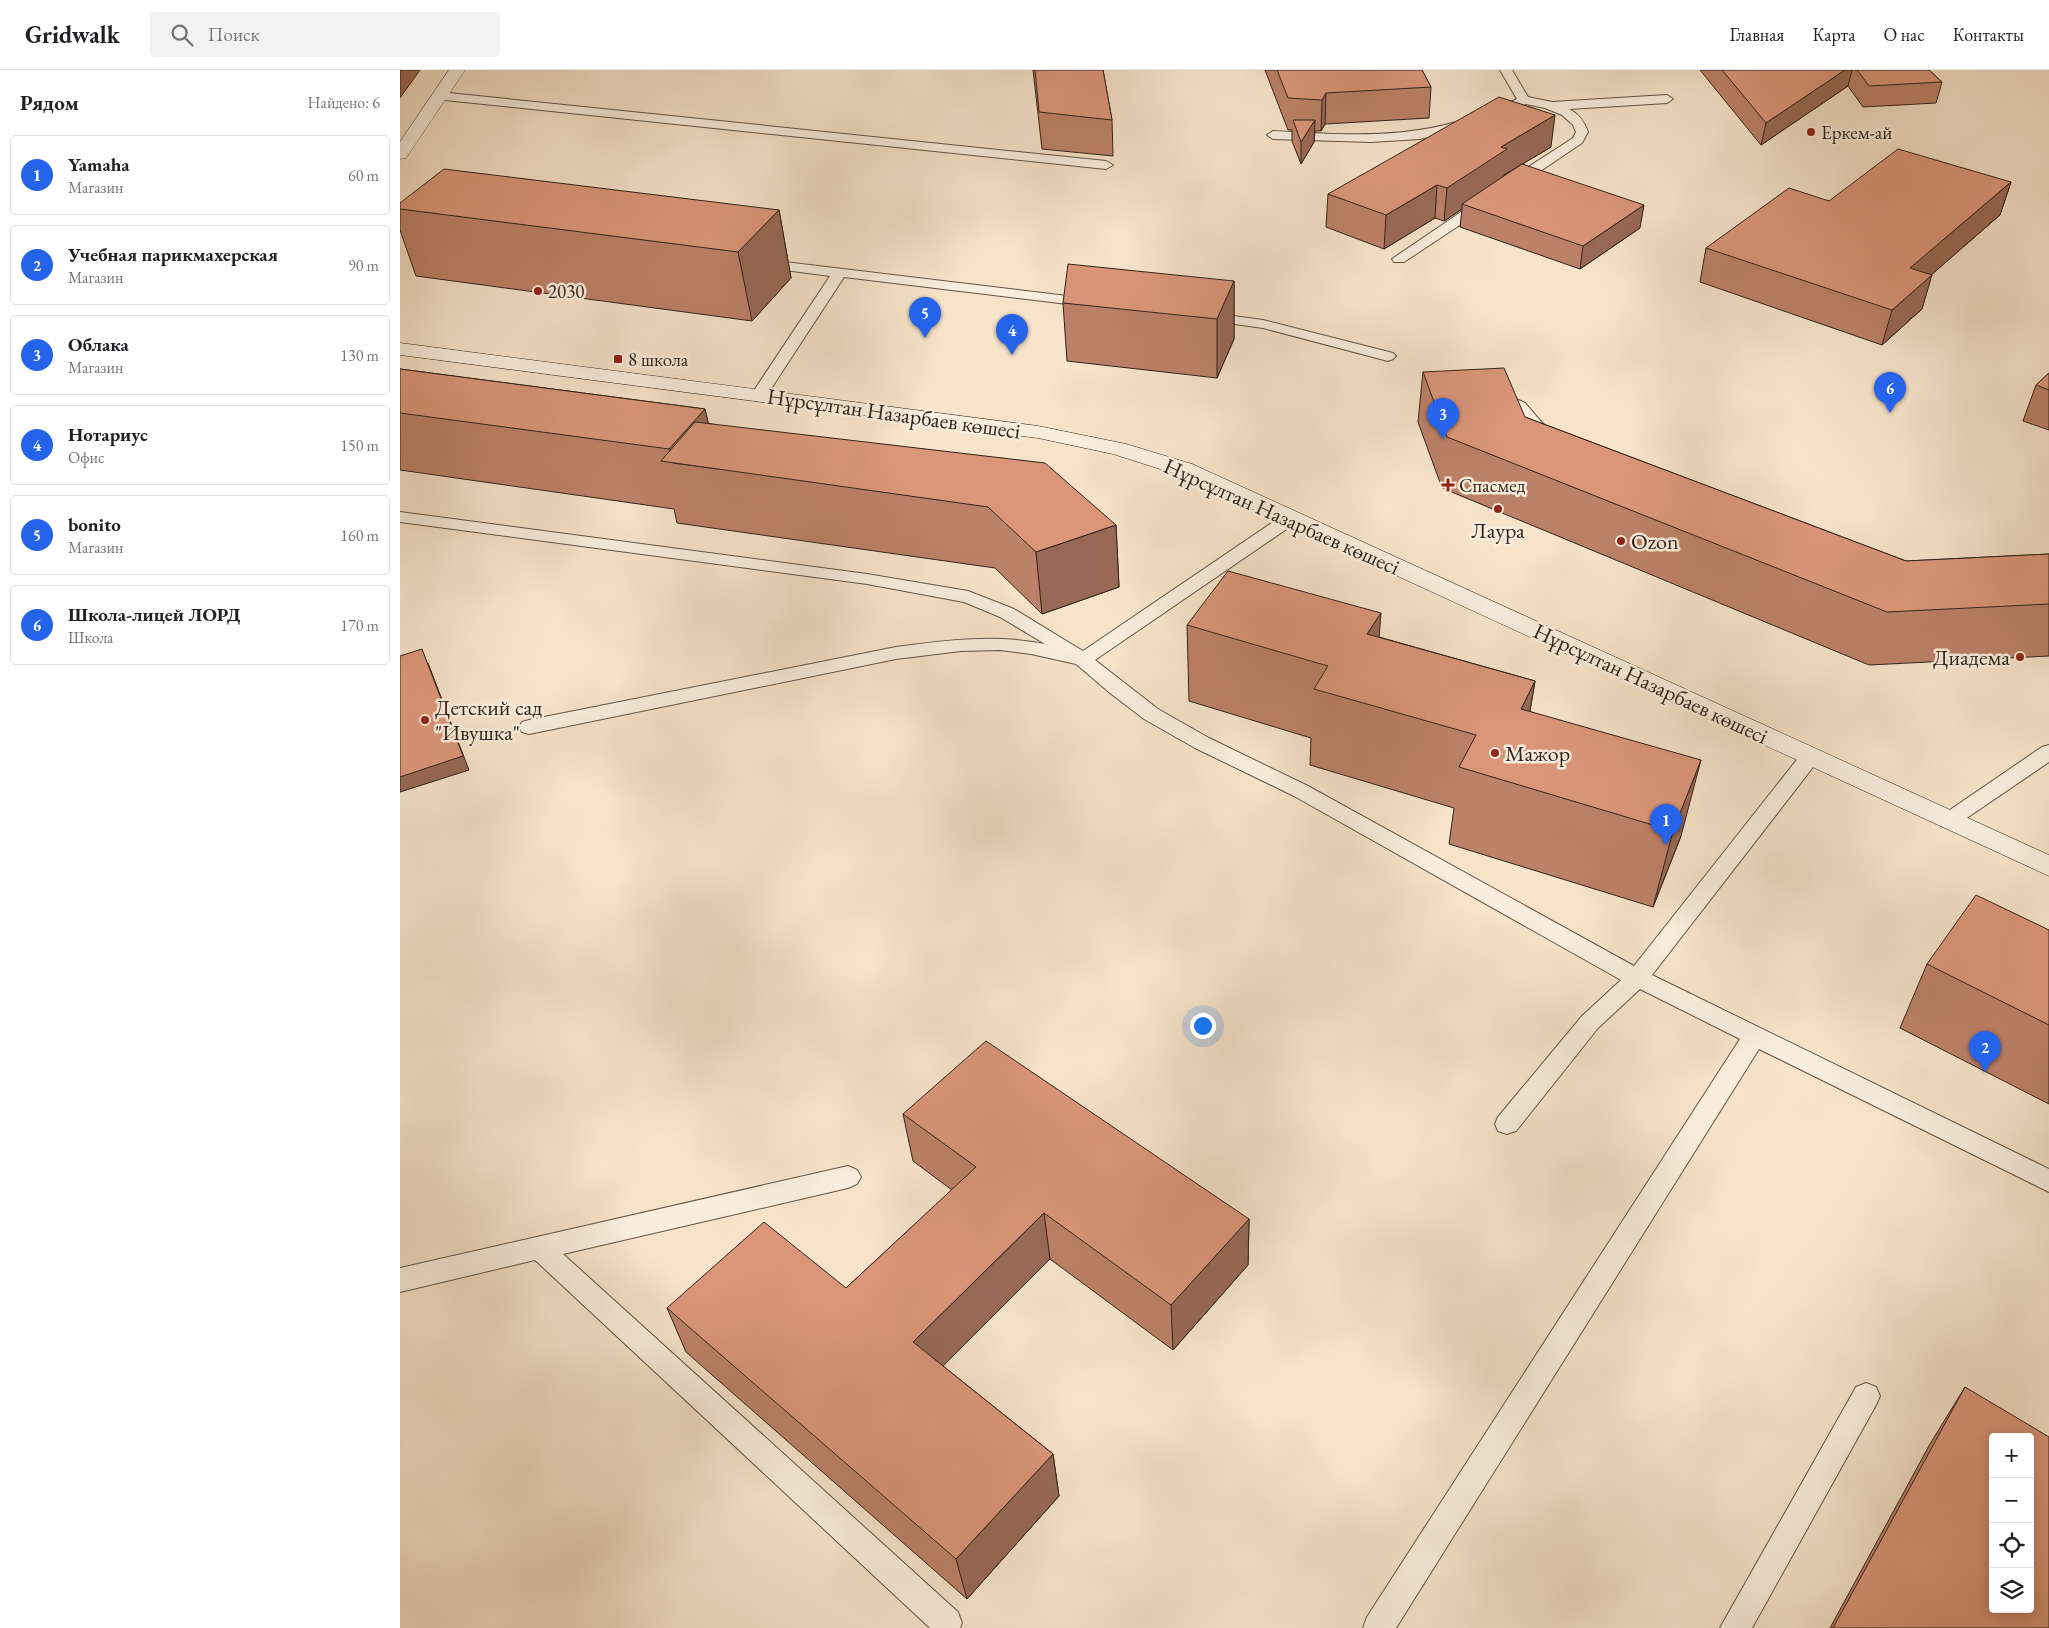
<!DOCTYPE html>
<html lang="ru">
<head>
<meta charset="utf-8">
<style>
	:root { --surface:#fff; --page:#f2f2f2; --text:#202124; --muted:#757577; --line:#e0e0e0; --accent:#2563eb }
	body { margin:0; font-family:"EB Garamond",serif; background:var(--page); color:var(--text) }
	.controls { position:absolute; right:15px; bottom:15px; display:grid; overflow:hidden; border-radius:5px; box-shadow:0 2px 12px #0003 }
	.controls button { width:45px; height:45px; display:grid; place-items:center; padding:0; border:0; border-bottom:1px solid var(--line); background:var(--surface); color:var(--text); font:25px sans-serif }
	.you { position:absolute; left:802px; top:955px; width:18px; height:18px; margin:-12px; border:4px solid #fff; border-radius:50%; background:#1a73e8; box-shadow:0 0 0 8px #1a73e833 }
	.badge { display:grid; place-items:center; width:32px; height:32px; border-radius:50%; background:var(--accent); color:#fff; font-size:16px; font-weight:700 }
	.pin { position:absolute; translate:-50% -41px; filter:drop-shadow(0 1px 2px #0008) }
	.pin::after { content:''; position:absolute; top:26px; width:18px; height:15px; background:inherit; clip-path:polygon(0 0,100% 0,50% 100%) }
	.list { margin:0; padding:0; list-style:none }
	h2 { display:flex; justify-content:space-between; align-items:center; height:65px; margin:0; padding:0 20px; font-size:21px }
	h2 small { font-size:16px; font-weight:400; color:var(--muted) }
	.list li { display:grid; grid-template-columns:32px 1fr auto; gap:15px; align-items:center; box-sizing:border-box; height:80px; margin:0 10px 10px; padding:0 10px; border:1px solid var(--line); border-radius:5px }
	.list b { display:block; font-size:19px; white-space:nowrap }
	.list p { margin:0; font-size:16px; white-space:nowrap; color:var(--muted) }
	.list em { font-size:16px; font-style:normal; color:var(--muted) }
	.icon { flex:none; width:28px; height:28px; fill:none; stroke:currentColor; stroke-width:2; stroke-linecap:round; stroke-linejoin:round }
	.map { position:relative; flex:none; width:1649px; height:1558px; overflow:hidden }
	header { display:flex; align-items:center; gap:30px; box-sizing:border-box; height:70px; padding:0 25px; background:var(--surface); border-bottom:1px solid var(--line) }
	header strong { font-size:24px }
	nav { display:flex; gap:28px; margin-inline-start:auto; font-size:18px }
	.search { width:350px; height:45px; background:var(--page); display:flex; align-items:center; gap:12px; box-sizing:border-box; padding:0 18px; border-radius:5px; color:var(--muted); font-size:19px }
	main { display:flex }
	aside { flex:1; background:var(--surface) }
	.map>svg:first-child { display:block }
</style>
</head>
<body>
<header>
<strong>Gridwalk</strong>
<div class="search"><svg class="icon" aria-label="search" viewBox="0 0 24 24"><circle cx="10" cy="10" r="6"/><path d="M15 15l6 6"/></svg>Поиск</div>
<nav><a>Главная</a><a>Карта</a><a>О нас</a><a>Контакты</a></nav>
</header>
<main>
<aside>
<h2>Рядом<small>Найдено: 6</small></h2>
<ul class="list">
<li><span class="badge">1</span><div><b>Yamaha</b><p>Магазин</p></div><em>60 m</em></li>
<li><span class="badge">2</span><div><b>Учебная парикмахерская</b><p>Магазин</p></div><em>90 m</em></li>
<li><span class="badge">3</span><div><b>Облака</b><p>Магазин</p></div><em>130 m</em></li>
<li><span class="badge">4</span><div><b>Нотариус</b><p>Офис</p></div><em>150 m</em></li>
<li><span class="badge">5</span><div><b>bonito</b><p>Магазин</p></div><em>160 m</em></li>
<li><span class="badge">6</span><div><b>Школа-лицей ЛОРД</b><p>Школа</p></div><em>170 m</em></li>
</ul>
</aside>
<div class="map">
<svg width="1649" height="1558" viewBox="0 0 1649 1558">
	<rect width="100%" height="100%" fill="#f6e3ca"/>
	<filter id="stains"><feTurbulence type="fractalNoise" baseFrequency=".004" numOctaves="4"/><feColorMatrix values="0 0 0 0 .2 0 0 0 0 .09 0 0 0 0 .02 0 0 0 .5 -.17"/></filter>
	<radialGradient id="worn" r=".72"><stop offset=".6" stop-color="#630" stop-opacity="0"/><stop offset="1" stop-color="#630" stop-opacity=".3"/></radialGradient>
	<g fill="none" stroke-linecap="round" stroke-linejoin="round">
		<g stroke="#625447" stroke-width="2">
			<g id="lane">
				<path d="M1100,0H1112L1128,27L1152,32L1267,25L1273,29L1267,33L1169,39C1179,44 1184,51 1188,62L1182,73L1115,118H1105L1103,115L1105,112L1173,68L1176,62L1173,55L1162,45L1145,38L1126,34L1072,57L1020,69L971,72L873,69L867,65L873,61C966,66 1031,71 1117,29Z"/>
				<polygon points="39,22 706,91 713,95 706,99 35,29 33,26"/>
				<polygon points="1085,128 1092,132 1090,135 1004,192 994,192 992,189 1080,129"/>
				<polygon points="360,189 692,229 697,230 699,233 697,236 692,237 444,207 365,328 353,328 351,325 430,206 355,196 353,193 355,190"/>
				<polygon points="804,242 863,250 993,283 996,286 993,289 988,291 863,258 799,249 797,246 799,243"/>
				<polygon points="1097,320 1125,333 1156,369 1158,372 1156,375 1144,375 1113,339 1091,328 1089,325 1091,322"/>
				<path d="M0,442L467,504L568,521L614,539L683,581L885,444L891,443L897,444L900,448L897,452L695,590L758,639L809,668L908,716L1234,896L1403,682L1410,680L1417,682L1420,687L1417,692L1252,905L1649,1099V1122L1359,979L996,1558H963L967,1547L1340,969L1240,919L1198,958L1116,1061L1107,1064L1098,1061L1095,1054L1098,1047L1182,946L1221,910L894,726L795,678L744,649L710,623L676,594L631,584L600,580L561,581L496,589L129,664L122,662L119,657L122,652L129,650L496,577C546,570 595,564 645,574L600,547L564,532L467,514L0,452Z"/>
				<polygon points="1649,675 1649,692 1555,756 1548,758 1541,756 1538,751 1541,746 1642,677"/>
				<polygon points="448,1096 457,1100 461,1107 457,1114 448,1118 163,1184 558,1542 562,1553 560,1558 530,1558 135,1190 0,1222 0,1198"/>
				<polygon points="1466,1313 1476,1317 1480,1326 1476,1335 1352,1558 1320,1558 1456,1317"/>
			</g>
		</g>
		<g stroke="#625447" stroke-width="1">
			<polygon id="street" points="49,0 65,0 6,88 0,89 0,72"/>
		</g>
		<g stroke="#30241b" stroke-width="1">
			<polygon id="secondary" points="0,273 638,356 726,374 792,394 1649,785 1649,806 776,404 713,384 638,368 0,285"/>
		</g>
		<use href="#lane" fill="#f9eddd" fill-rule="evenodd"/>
		<use href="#street" fill="#f9eddd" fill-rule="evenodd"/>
		<use href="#secondary" fill="#f9eddd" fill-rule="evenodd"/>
	</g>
	<g fill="#bc8169" stroke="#30241b">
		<polygon points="633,0 703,0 712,50 713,86 642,79"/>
		<polygon points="865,0 1022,0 1031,17 1029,48 925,54 921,61 915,61 914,72 901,94 892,71 892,60 888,60"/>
		<polygon points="1300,0 1529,0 1542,12 1536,33 1463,37 1448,16 1361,75"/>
		<polygon points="1151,77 1104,105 1104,106 1240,158 1180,199 1060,157 1062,139 1044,151 1035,148 984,179 926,157 928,124"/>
		<polygon points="1611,112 1600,145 1531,205 1522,239 1482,275 1300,212 1306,178 1429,131"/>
		<polygon points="0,133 379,140 391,208 352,251 16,206 0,160"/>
		<polygon points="834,211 834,269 817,308 667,291 663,233"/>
		<polygon points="0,299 305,339 308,353 716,455 719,517 642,544 595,498 277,453 274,439 0,400"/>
		<polygon points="1023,302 1125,347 1506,491 1649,484 1649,586 1469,595 1042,418 1018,352"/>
		<polygon points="1649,303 1649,360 1623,351 1636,315"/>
		<polygon points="787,555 979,567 1135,611 1130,641 1281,766 1253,837 1049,774 1054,738 910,695 911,668 789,631"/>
		<polygon points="1649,860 1649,1034 1500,958 1527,894"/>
		<polygon points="503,1044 849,1149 848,1195 773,1280 650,1189 543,1296 653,1384 659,1426 567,1529 286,1282 267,1238 446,1218 552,1120 513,1091"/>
		<polygon points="1565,1317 1649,1558 1430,1558 1530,1374"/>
	</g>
	<g fill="#996955" stroke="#30241b">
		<polygon points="0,0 20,0 0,28"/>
		<polygon points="1445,0 1452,0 1448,16 1361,75 1366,53"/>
		<polygon points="926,23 925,54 921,61 922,30"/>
		<polygon points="1155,45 1151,77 1104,105 1104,111 1062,134 1062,139 1044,151 1047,118 1101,77"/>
		<polygon points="915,50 914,72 901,94 901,72"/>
		<polygon points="1611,112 1600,145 1500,232 1510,198"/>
		<polygon points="1037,115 1035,148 984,179 986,145"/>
		<polygon points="1244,135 1240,158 1180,199 1183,176"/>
		<polygon points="379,140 391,208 352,251 338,182"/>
		<polygon points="1532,205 1522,239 1482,275 1492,240"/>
		<polygon points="834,211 834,269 817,308 817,249"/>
		<polygon points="305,339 319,399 273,393 269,379"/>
		<polygon points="716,455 719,517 642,544 636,482"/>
		<polygon points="981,543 975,619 967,564"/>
		<polygon points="28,593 69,700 0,722 0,707"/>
		<polygon points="1135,611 1122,687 1121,639"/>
		<polygon points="1301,690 1281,766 1253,837 1273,761"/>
		<polygon points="644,1143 650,1189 523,1316 513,1272"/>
		<polygon points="849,1149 848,1195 773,1280 771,1235"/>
		<polygon points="653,1384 659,1426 567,1529 556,1489"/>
	</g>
	<g fill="#db967a" stroke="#30241b" fill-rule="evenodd">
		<polygon points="635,0 703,0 712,50 639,42"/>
		<polygon points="877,0 1022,0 1031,17 926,23 922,30 888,28"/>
		<polygon points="1322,0 1445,0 1366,53"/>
		<polygon points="1457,0 1529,0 1542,12 1469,16"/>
		<polygon points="1099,27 1155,45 1101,77 1107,79 1047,118 1037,115 986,145 928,124"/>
		<polygon points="893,50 915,50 901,72"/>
		<polygon points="1498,79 1611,112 1510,198 1532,205 1492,240 1306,178 1389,118 1429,131"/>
		<polygon points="1122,94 1244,135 1183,176 1062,134"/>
		<polygon points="44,99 379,140 338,182 0,139 0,133"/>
		<polygon points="668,194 834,211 817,249 663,233"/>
		<polygon points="1104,298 1125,347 1506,491 1649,484 1649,534 1487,542 1047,367 1023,302"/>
		<polygon points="0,299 305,339 269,379 0,343"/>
		<polygon points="1649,303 1649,320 1636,315"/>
		<polygon points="295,352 645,393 716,455 636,482 588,437 261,391"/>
		<polygon points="828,501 981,543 967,564 1135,611 1121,639 1301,690 1273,761 1059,697 1076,665 914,619 928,596 787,555"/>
		<polygon points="22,579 63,686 0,707 0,586"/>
		<polygon points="1576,825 1649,860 1649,955 1527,894"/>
		<polygon points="586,971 849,1149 771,1235 644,1143 513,1272 653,1384 556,1489 267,1238 364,1152 446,1218 576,1097 503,1044"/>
		<path d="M1565,1317L1649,1367V1558H1433ZM1593,1367H1630V1539H1593Z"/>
	</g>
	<g fill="#8f2418" stroke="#f9eddd" stroke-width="2">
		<circle cx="1411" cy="62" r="5"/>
		<circle cx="138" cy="221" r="5"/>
		<rect x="213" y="284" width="10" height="10" rx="2.5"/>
		<path d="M1045.5 407.5h5v5h5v5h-5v5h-5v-5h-5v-5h5z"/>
		<circle cx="1098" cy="439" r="5"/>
		<circle cx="1221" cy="471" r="5"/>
		<circle cx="1620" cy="587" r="5"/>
		<circle cx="25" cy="650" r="5"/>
		<circle cx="1095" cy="683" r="5"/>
	</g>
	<g text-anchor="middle" stroke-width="5" stroke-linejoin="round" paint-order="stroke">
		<g font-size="19" fill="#30241b" stroke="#f9eddd" text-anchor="start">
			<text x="1421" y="69">Еркем-ай</text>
			<text x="148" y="228">2030</text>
			<text x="228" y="296">8 школа</text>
			<text x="1059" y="422">Спасмед</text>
		</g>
		<g font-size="22" fill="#30241b" stroke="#f9eddd">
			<text transform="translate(494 343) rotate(8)" y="8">Нұрсұлтан Назарбаев көшесі</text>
			<text transform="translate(882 446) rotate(24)" y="8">Нұрсұлтан Назарбаев көшесі</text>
			<text transform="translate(1251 613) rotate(25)" y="8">Нұрсұлтан Назарбаев көшесі</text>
		</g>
		<g font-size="22" fill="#30241b" stroke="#f9eddd" text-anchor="start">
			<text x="1098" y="468" text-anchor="middle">Лаура</text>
			<text x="1231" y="479">Ozon</text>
			<text x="1610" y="595" text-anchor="end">Диадема</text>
			<text x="35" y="645">Детский сад<tspan x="35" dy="25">"Ивушка"</tspan></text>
			<text x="1105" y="691">Мажор</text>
		</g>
	</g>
	<rect width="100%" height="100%" filter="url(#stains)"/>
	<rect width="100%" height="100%" fill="url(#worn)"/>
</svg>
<div class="controls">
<button>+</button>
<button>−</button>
<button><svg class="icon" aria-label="locate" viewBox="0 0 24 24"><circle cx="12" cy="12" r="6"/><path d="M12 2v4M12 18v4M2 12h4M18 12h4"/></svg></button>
<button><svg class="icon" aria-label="layers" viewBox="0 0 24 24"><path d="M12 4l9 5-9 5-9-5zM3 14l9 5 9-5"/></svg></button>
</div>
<div class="you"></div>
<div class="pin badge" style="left:1266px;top:775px">1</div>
<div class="pin badge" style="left:1585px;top:1002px">2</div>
<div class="pin badge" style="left:1043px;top:369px">3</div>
<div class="pin badge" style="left:612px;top:285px">4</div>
<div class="pin badge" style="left:525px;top:268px">5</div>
<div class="pin badge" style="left:1490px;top:343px">6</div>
</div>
</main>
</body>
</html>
